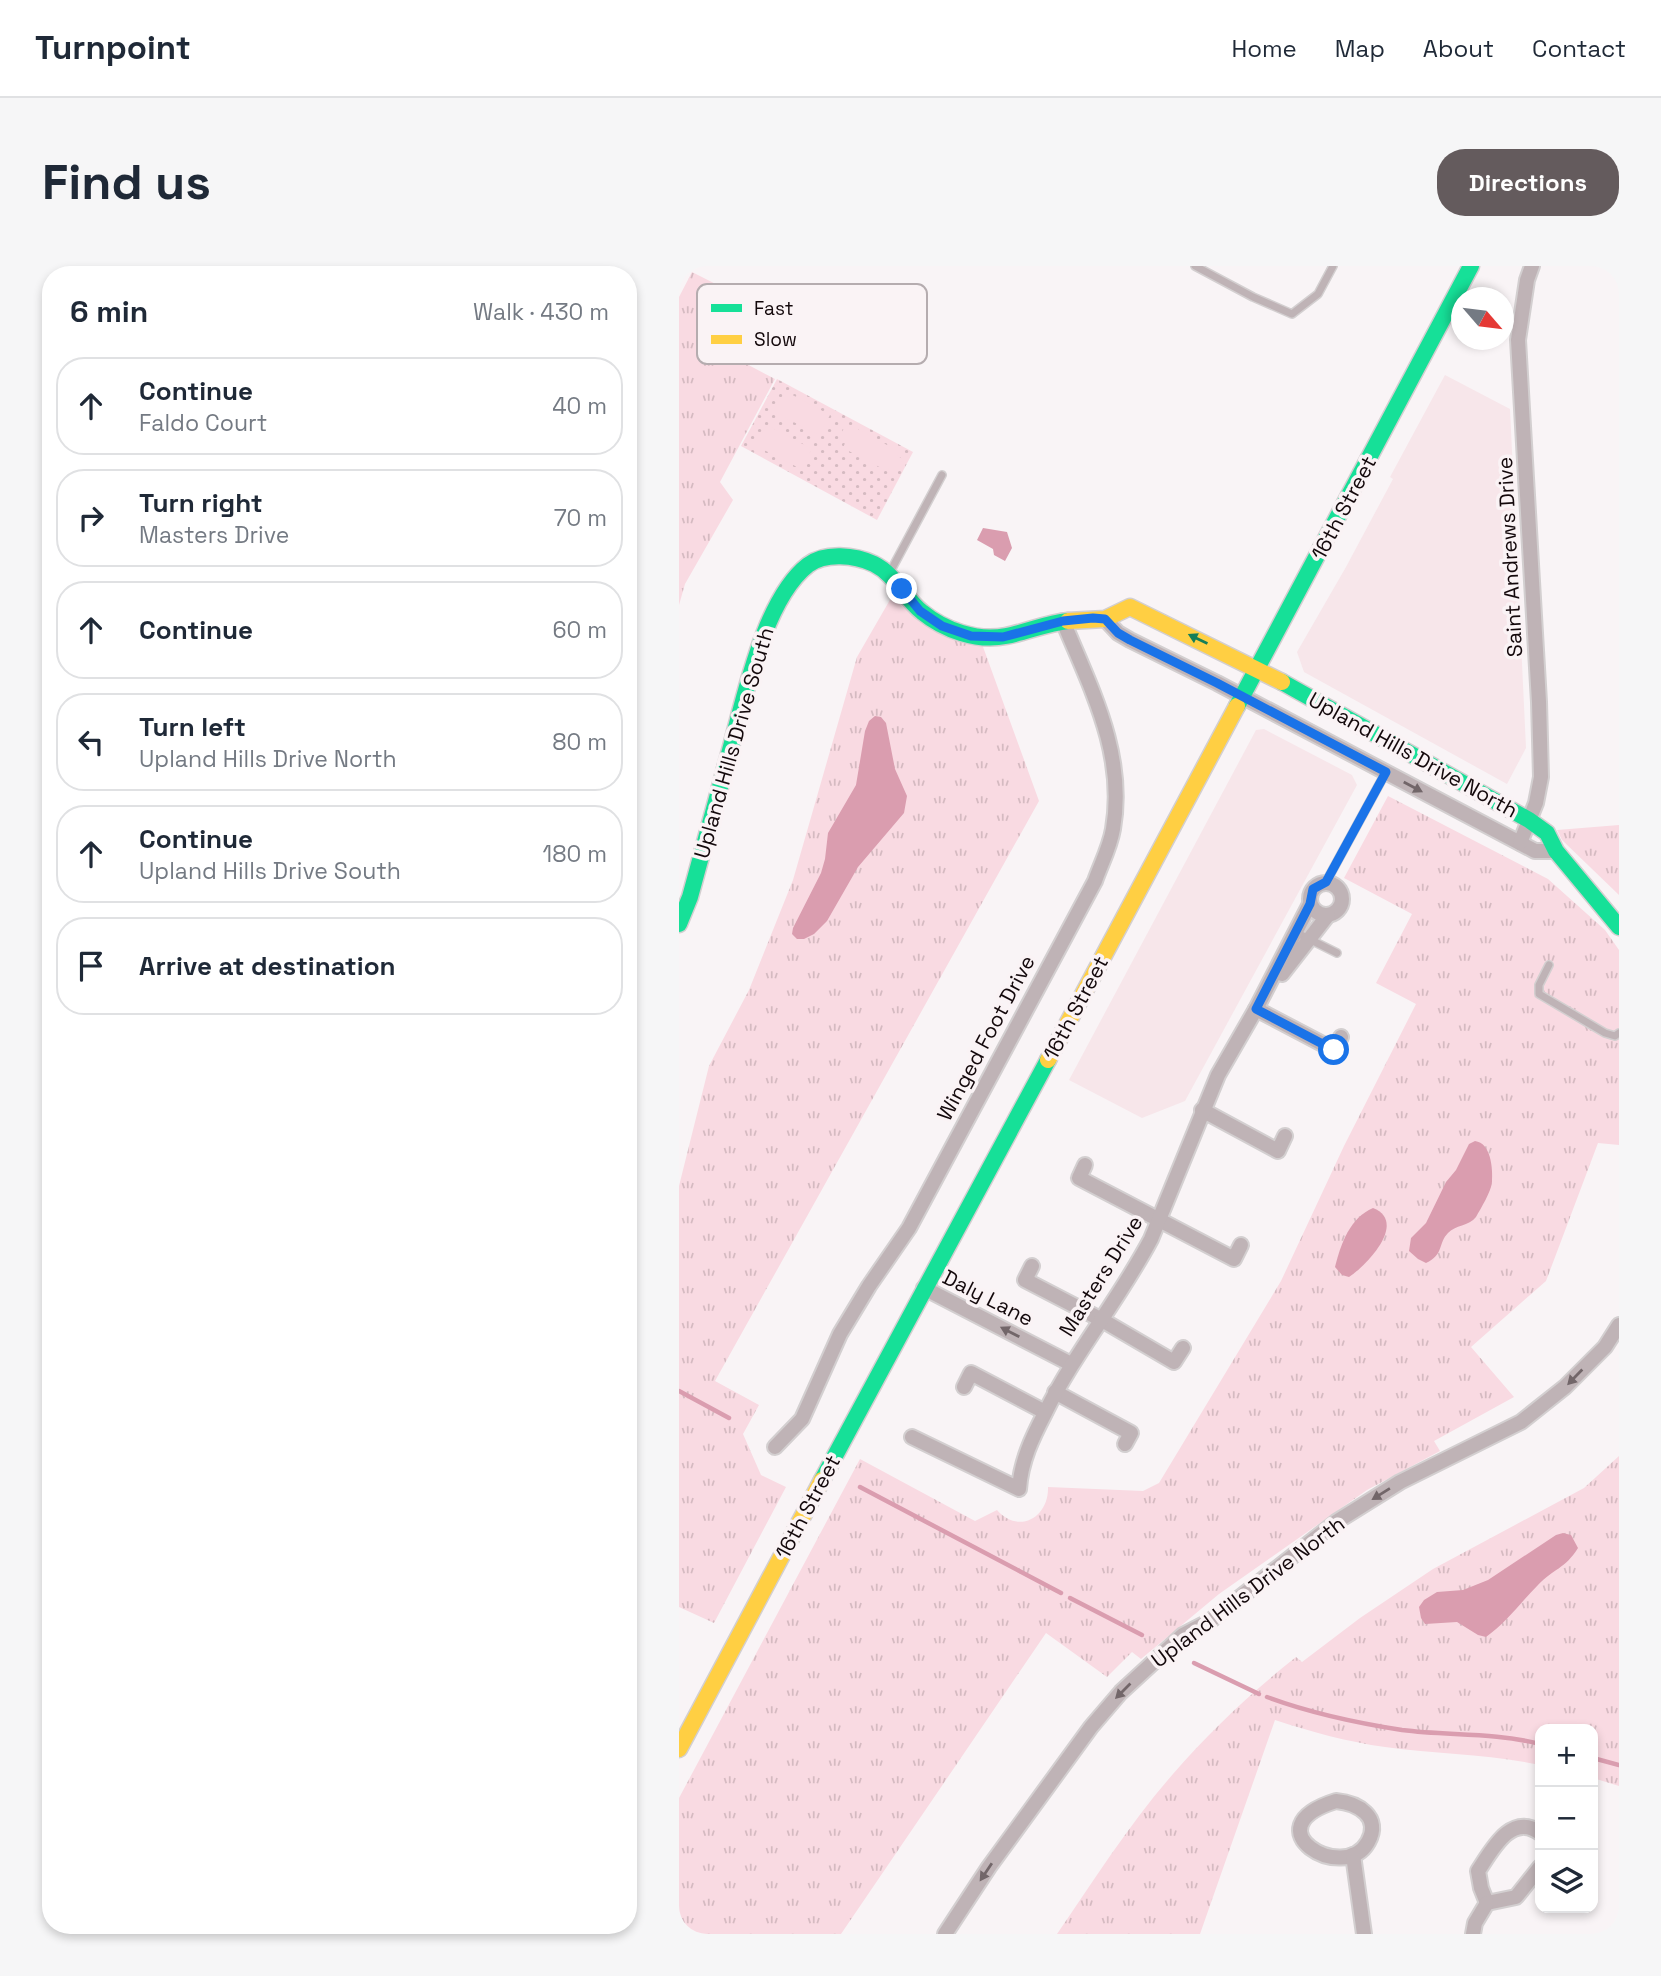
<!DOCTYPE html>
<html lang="en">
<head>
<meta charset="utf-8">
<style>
	:root { --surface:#fff; --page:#f6f6f7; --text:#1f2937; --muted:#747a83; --line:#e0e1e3; --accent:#645b5d }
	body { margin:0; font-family:"Space Grotesk",sans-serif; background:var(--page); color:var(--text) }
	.controls { position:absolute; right:21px; bottom:21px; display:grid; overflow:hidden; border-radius:14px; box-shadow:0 4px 10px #0003 }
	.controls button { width:63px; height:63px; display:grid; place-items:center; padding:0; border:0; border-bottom:2px solid var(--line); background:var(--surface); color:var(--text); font:35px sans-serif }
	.compass { position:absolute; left:772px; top:21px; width:63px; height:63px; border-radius:50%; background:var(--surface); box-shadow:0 4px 10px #0003; rotate:118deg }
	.stop { position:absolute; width:21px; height:21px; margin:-16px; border:5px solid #1a73e8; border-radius:50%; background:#fff }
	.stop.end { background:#1a73e8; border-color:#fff; box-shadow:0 2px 7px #0008 }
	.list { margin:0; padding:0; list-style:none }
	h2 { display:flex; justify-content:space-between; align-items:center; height:91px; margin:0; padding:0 28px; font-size:30px }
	h2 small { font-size:23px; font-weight:400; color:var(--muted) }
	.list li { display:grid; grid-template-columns:46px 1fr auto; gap:21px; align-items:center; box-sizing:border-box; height:98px; margin:0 14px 14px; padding:0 14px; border:2px solid var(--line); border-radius:28px }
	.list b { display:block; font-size:26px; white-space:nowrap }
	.list p { margin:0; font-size:23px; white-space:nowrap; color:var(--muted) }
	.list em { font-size:23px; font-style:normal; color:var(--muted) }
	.icon { flex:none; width:38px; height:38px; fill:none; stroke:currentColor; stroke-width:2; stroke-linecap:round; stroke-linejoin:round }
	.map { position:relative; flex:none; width:940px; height:1668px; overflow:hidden; border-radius:28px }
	header { display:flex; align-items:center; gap:42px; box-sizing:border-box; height:98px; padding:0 35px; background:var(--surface); border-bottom:2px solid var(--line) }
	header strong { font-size:33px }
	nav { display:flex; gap:38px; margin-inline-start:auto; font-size:24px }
	.intro { display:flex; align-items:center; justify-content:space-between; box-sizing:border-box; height:168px; padding:0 42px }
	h1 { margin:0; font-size:49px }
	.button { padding:18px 32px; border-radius:28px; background:var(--accent); color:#fff; font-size:24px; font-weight:700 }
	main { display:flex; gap:42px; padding:0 42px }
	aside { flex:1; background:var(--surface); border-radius:28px; box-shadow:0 4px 10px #0003 }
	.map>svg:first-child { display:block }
</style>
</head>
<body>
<header>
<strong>Turnpoint</strong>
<nav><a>Home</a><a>Map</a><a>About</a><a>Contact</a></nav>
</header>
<div class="intro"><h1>Find us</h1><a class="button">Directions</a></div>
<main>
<aside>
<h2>6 min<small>Walk · 430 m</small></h2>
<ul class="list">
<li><svg class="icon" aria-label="ahead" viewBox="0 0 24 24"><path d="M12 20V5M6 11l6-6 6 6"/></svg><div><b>Continue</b><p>Faldo Court</p></div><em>40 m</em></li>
<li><svg class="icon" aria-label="right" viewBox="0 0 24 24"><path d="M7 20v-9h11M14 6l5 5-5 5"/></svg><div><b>Turn right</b><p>Masters Drive</p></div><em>70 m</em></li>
<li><svg class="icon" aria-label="ahead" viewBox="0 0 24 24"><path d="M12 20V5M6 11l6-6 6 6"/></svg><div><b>Continue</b></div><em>60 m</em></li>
<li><svg class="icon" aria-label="left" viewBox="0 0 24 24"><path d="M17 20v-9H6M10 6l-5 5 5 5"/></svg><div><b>Turn left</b><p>Upland Hills Drive North</p></div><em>80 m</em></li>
<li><svg class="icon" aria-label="ahead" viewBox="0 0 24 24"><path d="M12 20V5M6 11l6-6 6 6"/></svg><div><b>Continue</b><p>Upland Hills Drive South</p></div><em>180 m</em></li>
<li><svg class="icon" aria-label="arrive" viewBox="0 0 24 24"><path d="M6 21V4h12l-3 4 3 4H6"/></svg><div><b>Arrive at destination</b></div></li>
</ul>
</aside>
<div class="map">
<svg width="940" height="1668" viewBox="0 0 940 1668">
	<defs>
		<pattern id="grass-tufts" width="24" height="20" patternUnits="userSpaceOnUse" patternTransform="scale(1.75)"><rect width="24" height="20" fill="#f9dae2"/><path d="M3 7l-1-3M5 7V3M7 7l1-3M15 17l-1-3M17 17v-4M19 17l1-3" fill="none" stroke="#d5bac1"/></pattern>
		<pattern id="park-dots" width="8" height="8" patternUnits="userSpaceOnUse" patternTransform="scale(1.75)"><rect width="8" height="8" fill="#f9dae2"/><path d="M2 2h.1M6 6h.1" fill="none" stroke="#d5bac1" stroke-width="1.8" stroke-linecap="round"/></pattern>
	</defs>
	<rect width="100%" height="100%" fill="#f9f4f6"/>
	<g fill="#f7e6ea">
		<polygon points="766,109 831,143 847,482 828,518 625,406 618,386 667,301 714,213 711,211"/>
		<polygon points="585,463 673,509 678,519 506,835 463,852 390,814 577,464"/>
	</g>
	<g fill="url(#grass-tufts)">
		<polygon points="13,6 88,44 60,94 96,113 41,216 54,234 6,318 0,339 0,31"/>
		<polygon points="212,332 252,362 303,378 360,535 36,1115 80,1139 64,1168 82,1209 107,1221 35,1357 0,1341 0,920 30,800 70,724 114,614 178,391"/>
		<path d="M709,530L869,613L926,664L940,684V879L919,877L867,1015L792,1081L835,1131L755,1175L761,1185L688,1224L540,1328L462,1393L453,1386L428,1411L367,1367L162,1668H0V1532L181,1193L296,1255L318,1244C340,1269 370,1251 369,1221L464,1225L480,1217L602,1015L665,880L737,738L697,717L733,648L665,612Z"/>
		<polygon points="940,559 940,629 883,574 878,564"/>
		<path d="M940,1190V1520L914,1512V1463H861V1499C810,1488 758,1488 706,1481C669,1476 633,1466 596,1454L521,1668H378C415,1614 451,1557 494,1508C531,1465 573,1426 617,1391L623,1396L681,1352L754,1303L905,1222Z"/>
	</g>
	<polygon fill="url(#park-dots)" points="98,113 234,186 198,254 62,180"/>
	<g fill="#f9dae2">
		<polygon points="106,125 151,149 140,169 95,146"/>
		<polygon points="88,159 133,183 122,203 77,180"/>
		<polygon points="175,161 219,185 217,189 224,193 218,204 211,201 208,205 164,182 166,177 159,173 165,162 172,165"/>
	</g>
	<g fill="#da9daf">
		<polygon points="304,262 328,266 333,282 326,295 315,289 314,283 298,274"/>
		<polygon points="196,450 202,451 207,457 216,503 228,530 225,547 179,601 148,655 135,668 125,673 118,673 113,668 114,662 142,607 146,593 149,567 177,519 186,465 190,455"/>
		<path d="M796,875C812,877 814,902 813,916C812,926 802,942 797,951C790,960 776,959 769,967C759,977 765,989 747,997L739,993L730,985L732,972L747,957L767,916L777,904L790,878Z"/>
		<path d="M694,942C729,956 688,999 670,1011L663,1009L656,1001C662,977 671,952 694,942Z"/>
		<path d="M884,1267L892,1269L899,1282C886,1303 874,1303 859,1319C841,1337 828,1356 807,1371L799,1369L778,1356L746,1358L742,1352L740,1341L745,1334L758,1326L784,1324L809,1314L877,1269Z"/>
	</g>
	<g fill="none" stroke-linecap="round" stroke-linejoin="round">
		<g stroke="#da9daf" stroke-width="4.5">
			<polyline points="0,1125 50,1152"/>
			<polyline points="181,1221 382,1327"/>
			<polyline points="391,1332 463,1369"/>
			<polyline points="515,1397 580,1428"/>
			<path d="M588,1431C631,1447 678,1457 723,1464C770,1470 813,1466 861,1478"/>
			<polyline points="914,1492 940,1499"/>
		</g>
		<g stroke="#d3cfd0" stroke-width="10">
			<g id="lane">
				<polyline points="516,0 574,31 613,48 639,28 654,0"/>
				<polyline points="210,308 263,209"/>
				<polyline points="647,616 707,506"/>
				<polyline points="616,666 658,687"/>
				<polyline points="870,699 860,719 860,728 926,767 936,770 940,767"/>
			</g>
		</g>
		<g stroke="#d3cfd0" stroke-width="18">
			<g id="street">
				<polyline points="426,353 439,367 451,374 538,417 856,585 877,585"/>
				<polyline points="841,577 857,537 862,511 860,436 839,74 848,14 853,0"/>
				<circle cx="647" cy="633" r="16"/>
				<polyline points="603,708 649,649"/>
				<polyline points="577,743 655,784 662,771"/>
				<polyline points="523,844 599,885 606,870"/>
				<polyline points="406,899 400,912 555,993 562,979"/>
				<polyline points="353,1000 346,1014 423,1054 495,1096 504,1082"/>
				<polyline points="245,1022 392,1098"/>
				<polyline points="285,1121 292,1107 366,1146"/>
				<polyline points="376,1126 452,1167 446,1178"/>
				<path d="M233,1171L340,1223C342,1195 353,1172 366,1147C396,1086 440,1034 472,973L539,809L577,743L631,638"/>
				<path d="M96,1181L123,1153L161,1068L190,1020L230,962L416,615C422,598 431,581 434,563C447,488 412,423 384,355"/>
				<path d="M657,1535C679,1537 703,1551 689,1576C665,1619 570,1562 657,1535Z"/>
				<polyline points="674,1589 685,1668"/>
				<path d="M808,1637L802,1622L799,1605C813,1584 832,1546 861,1567"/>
				<polyline points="808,1637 837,1631 861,1601"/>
				<polyline points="266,1668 310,1601 412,1461 442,1426 504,1369 531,1355 657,1256 721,1216 842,1156 886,1121 926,1081 940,1059"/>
				<polyline points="794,1668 796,1657 808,1637"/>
			</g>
		</g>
		<g stroke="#d3cfd0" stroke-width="19">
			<g id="fast">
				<polyline points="603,416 850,554 868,567 877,585 940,661"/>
				<polyline points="558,440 792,0"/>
				<path d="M0,658L11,631C24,583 37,535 50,488C65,435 84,334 129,299C146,286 176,289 195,298C217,309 225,332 243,346C265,364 298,376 327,370C348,366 368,357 389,355"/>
				<polyline points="143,1214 369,794"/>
			</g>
		</g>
		<g stroke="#d3cfd0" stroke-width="19">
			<g id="slow">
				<polyline points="389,355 426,353 451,341 603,416"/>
				<polyline points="369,794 558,440"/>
				<polyline points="0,1483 143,1214"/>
			</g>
		</g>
		<use href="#lane" stroke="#bfb3b6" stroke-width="7"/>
		<use href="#street" stroke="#bfb3b6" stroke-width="14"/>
		<use href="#fast" stroke="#16e098" stroke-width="16"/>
		<use href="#slow" stroke="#ffcf43" stroke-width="16"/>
	</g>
	<defs><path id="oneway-solid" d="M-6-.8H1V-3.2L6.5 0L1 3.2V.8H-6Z" transform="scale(1.75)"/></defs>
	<use fill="#157f59" href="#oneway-solid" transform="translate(519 373) rotate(-154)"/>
	<g fill="#726669">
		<use href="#oneway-solid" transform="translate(734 521) rotate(28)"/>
		<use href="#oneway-solid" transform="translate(331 1066) rotate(-153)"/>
		<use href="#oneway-solid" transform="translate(896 1111) rotate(134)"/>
		<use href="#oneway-solid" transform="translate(702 1228) rotate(148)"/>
		<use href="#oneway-solid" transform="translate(444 1425) rotate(135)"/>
		<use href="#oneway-solid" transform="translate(307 1606) rotate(124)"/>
	</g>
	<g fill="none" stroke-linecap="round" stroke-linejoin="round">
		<polyline stroke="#1a73e8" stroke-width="9" points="223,323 241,345 263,360 292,370 324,371 384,355 414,352 426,353 439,367 451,374 538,417 707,506 647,616 634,623 631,638 577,743 655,784"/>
	</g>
	<g text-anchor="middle" stroke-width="7" stroke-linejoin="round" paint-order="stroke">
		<g font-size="21" fill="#13080b" stroke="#faf3f5">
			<text transform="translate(665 242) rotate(-62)" y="7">16th Street</text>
			<text transform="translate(831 291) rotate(-93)" y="7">Saint Andrews Drive</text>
			<text transform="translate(55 477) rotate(-74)" y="7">Upland Hills Drive South</text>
			<text transform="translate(734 489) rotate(29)" y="7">Upland Hills Drive North</text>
			<text transform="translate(397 742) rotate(-62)" y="7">16th Street</text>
			<text transform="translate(307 772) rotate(-62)" y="7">Winged Foot Drive</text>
			<text transform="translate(422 1010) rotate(-58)" y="7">Masters Drive</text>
			<text transform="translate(309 1032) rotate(27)" y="7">Daly Lane</text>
			<text transform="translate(129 1241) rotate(-62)" y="7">16th Street</text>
			<text transform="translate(569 1326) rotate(-37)" y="7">Upland Hills Drive North</text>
		</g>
	</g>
	<rect x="18" y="18" width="230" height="80" rx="10" fill="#faf3f5" stroke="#b5acaf" stroke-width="2"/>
	<rect x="32" y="38" width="31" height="8" fill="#16e098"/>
	<rect x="32" y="69" width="31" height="9" fill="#ffcf43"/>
	<g font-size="19" fill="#13080b">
		<text x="75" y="49">Fast</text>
		<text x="75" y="80">Slow</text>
	</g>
</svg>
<div class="controls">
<button>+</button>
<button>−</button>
<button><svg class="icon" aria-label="layers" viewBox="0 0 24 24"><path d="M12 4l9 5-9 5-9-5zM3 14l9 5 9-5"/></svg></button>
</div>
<svg class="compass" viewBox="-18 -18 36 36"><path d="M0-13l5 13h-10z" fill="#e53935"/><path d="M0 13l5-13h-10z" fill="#747a83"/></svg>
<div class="stop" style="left:655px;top:784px"></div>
<div class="stop end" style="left:223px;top:323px"></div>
</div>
</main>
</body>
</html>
